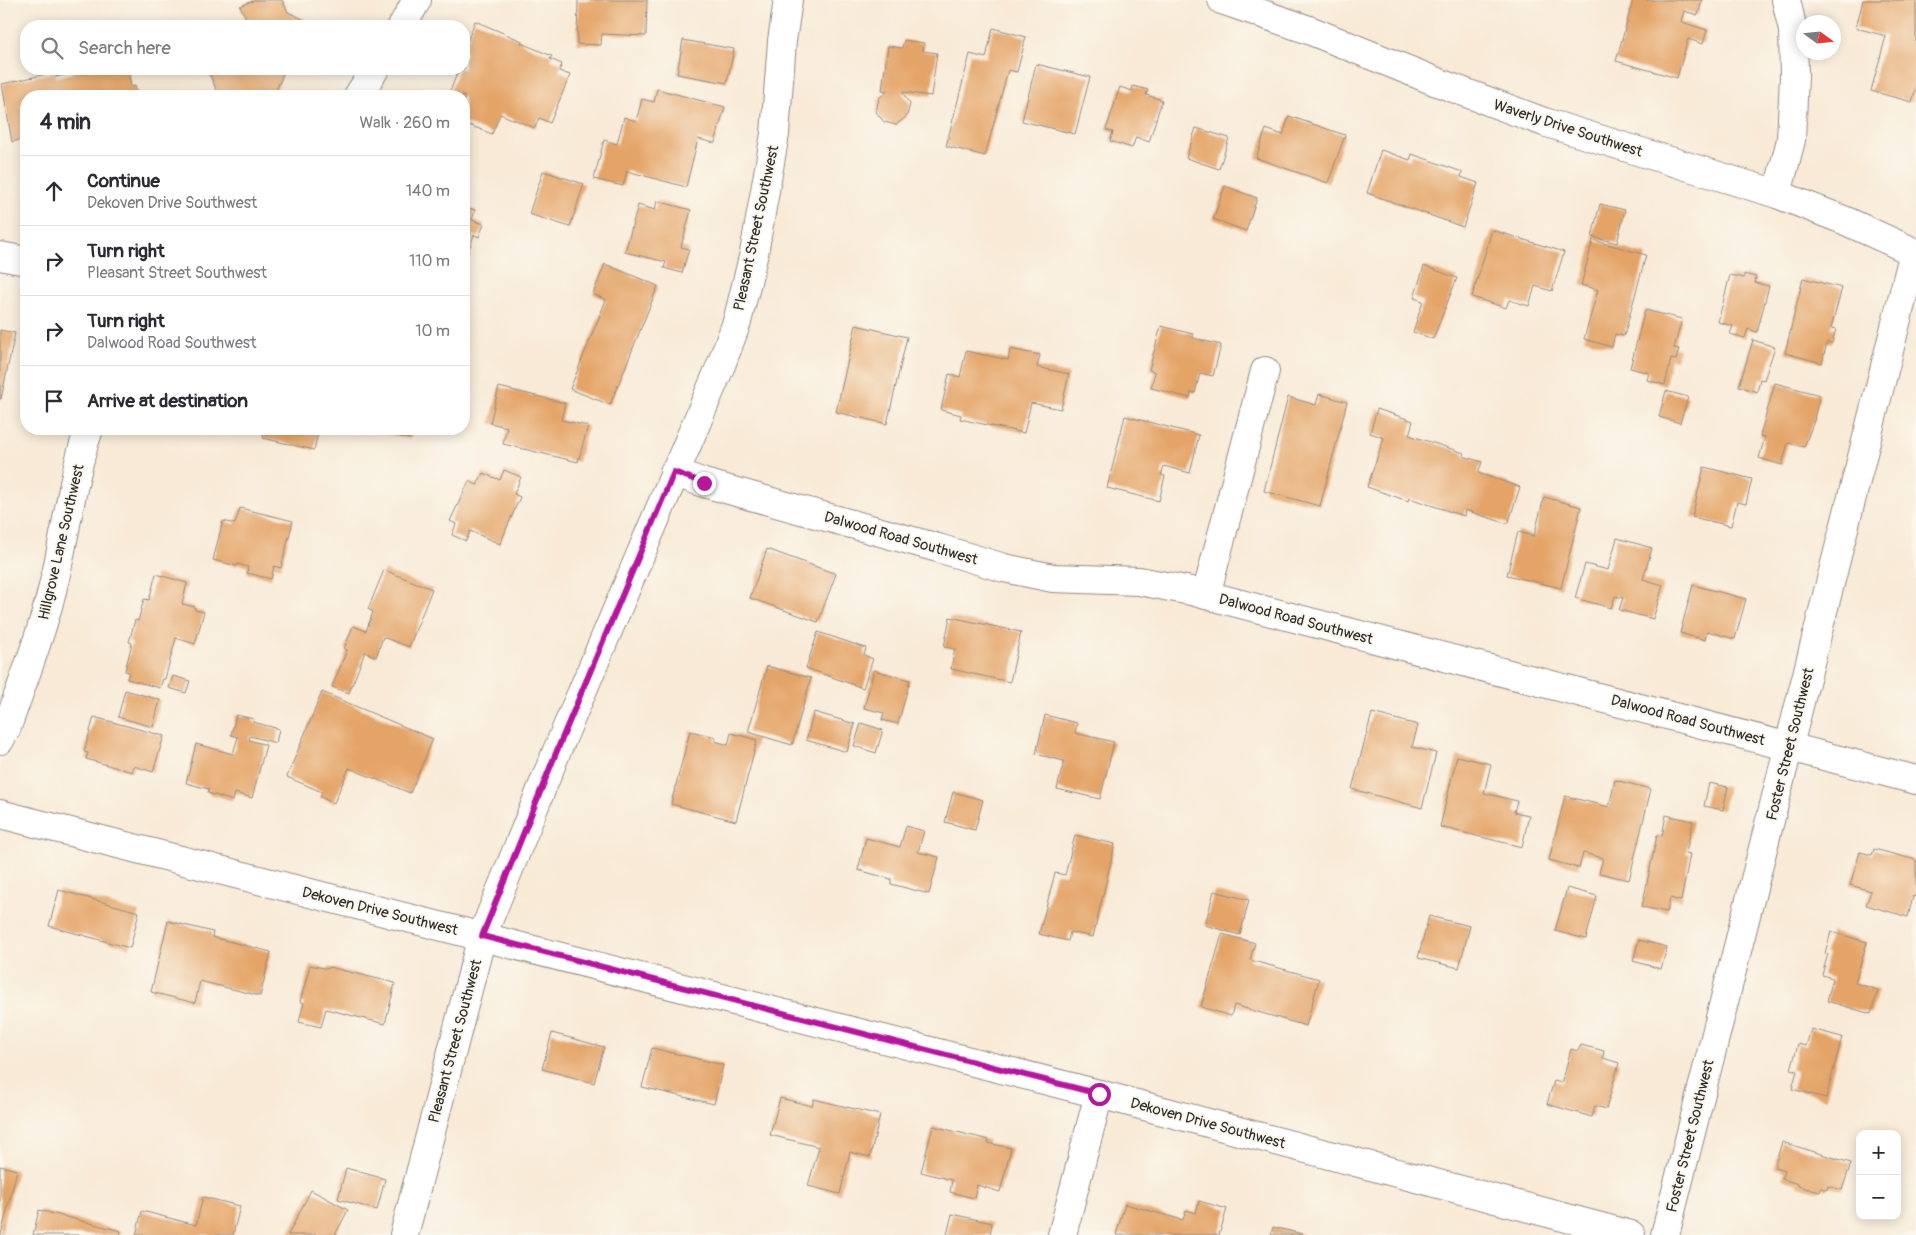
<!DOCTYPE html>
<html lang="en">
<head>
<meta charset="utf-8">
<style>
	:root { --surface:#fff; --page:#f2f2f3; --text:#2b2b33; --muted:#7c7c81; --line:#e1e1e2 }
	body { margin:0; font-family:Pangolin,sans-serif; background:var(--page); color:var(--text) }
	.controls { position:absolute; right:15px; bottom:15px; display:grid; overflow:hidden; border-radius:10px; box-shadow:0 2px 12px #0003 }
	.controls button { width:45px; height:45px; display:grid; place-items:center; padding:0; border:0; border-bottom:1px solid var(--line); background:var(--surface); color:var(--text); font:25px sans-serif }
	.compass { position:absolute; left:1796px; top:15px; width:45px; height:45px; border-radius:50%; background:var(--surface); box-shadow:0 2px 12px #0003; rotate:105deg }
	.stop { position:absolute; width:15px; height:15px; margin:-11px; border:4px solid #b5179e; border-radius:50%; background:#fff }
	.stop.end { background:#b5179e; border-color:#fff; box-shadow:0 1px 5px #0008 }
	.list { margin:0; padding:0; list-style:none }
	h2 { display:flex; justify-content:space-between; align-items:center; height:65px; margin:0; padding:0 20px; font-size:21px }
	h2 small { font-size:16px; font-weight:400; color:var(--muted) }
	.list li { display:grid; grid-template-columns:32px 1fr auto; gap:15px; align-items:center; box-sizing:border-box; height:70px; padding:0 20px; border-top:1px solid var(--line) }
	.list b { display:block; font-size:19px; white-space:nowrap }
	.list p { margin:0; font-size:16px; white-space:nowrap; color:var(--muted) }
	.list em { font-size:16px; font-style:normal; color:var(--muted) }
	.icon { flex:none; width:28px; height:28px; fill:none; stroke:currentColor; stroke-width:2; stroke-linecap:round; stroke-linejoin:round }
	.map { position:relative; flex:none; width:1916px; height:1235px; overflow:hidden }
	.search { position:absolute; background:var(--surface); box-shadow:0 2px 12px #0003; left:20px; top:20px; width:450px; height:55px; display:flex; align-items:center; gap:12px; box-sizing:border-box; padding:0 18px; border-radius:20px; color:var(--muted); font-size:19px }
	.panel { position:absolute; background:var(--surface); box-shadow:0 2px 12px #0003; left:20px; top:90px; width:450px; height:345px; border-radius:20px }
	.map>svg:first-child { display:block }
</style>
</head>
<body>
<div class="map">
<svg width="1916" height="1235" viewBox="0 0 1916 1235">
	<rect width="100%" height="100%" fill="#fbf7ec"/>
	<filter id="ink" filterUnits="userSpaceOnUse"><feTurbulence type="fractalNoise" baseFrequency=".02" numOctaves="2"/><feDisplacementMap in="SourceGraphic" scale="10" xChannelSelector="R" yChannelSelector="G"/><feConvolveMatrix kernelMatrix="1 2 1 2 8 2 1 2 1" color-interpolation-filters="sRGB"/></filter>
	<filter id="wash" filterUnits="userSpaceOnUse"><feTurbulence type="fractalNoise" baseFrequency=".0096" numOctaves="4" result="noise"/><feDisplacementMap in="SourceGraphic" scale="20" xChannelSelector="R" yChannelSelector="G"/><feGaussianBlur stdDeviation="1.12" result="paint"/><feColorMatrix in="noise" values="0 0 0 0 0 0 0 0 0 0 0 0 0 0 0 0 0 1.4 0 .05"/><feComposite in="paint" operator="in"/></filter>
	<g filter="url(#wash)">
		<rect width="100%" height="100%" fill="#f8ead7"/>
		<g id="blocks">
			<g fill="#e4a467">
				<polygon points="255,0 282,0 288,12 305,20 302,26 250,26 240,6"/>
				<polygon points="578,0 647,0 646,36 602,34 601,45 577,44"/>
				<polygon points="1633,0 1702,0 1698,15 1684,11 1681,22 1707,30 1703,44 1688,39 1677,78 1616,61"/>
				<polygon points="1863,0 1916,0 1916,89 1912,102 1871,91 1886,36 1856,28"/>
				<polygon points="475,21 522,41 521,43 552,56 550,59 562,64 559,71 570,75 550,123 539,118 535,128 500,114 492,134 464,123 464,96 448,96 459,69 464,69 464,58 466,53 464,50"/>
				<polygon points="993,28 1026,37 1017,72 1008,70 985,156 946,146 970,54 986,58"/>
				<polygon points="683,40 734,49 727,83 677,74"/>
				<polygon points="904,40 924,43 923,51 937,53 931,96 902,92 910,104 907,116 896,125 884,122 876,112 879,98 888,91 882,90 888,46 902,48"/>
				<polygon points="1036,64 1090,77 1075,134 1022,121"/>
				<polygon points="72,69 128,69 131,87 135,86 137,96 26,96 26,138 12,142 2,84 56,72 56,77 73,73"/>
				<polygon points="194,69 285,69 274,96 219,96 210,75"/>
				<polygon points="1133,86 1148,90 1146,95 1162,100 1149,142 1136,137 1132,148 1110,141 1113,132 1106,130 1120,87 1132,91"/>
				<polygon points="657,89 725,107 715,143 698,139 686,187 627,171 623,186 594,179 604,140 617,144 624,117 636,121 642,99 654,102"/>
				<polygon points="1289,116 1345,135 1328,183 1256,158 1266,129 1283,135"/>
				<polygon points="1196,128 1229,138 1219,169 1186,158"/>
				<polygon points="1381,150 1410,160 1412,154 1462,172 1461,177 1478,183 1463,227 1367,193"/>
				<polygon points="543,171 584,184 570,227 529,214"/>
				<polygon points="1225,186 1257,198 1246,231 1213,219"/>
				<polygon points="657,201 691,210 681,247 689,249 682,273 664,268 666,262 625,252 638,205 655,210"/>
				<polygon points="1600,204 1625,210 1617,243 1592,237"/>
				<polygon points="464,206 475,210 472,220 484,224 479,237 474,235 464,263"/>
				<polygon points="1492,230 1564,252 1552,291 1535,286 1529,306 1509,300 1506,308 1472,297"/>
				<polygon points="1593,240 1646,255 1624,336 1615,334 1612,347 1584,339 1598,290 1581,285"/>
				<polygon points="605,264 658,286 610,405 570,389 606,300 593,294"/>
				<polygon points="1424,266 1457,278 1433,339 1413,332 1423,301 1414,298"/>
				<polygon points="1744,274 1756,277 1755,283 1769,286 1757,332 1748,329 1745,338 1730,334 1733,326 1718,322 1730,275 1744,278"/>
				<polygon points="1803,278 1842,288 1831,328 1836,329 1832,343 1827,342 1822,363 1785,353"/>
				<polygon points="1645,310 1682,319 1674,348 1679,349 1676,360 1671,359 1665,385 1647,380 1649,373 1630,368"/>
				<polygon points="856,325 907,337 887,424 836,412"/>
				<polygon points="1161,326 1193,334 1193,338 1221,345 1213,376 1200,373 1195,393 1191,392 1190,398 1151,388 1155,372 1149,370"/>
				<polygon points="0,330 15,333 1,399 0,399"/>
				<polygon points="1753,340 1775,347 1764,380 1760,379 1757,392 1739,386"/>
				<polygon points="1010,349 1040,355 1037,367 1069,374 1061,409 1031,403 1024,433 960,419 961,415 941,410 949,374 960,377 966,351 1008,360"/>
				<polygon points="1775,383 1820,395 1814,418 1815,418 1804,447 1788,443 1782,465 1759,458 1765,437 1760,436"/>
				<polygon points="499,387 565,403 561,420 588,426 578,462 503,444 507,427 490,423"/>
				<polygon points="1666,391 1688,397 1680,423 1659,417"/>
				<polygon points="1319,394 1347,402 1320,506 1264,491 1288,397 1316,405"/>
				<polygon points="1377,409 1413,421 1409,435 1464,453 1463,456 1482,462 1478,473 1520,487 1508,524 1465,510 1464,516 1409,498 1408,501 1367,487 1384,438 1370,433"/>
				<polygon points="1125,416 1199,435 1190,473 1164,466 1161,475 1165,476 1159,501 1107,488"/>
				<polygon points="265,429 319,429 314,450 263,438"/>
				<polygon points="370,429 414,429 410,439 370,430"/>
				<polygon points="1704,467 1752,479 1746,504 1737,502 1731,526 1692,517"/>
				<polygon points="504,470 521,477 514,494 520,497 500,544 470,531 466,541 452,535 456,524 450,521 469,481 477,485 483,473 500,480"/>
				<polygon points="1544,497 1581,507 1561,588 1507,575 1518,532 1534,536"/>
				<polygon points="240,508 293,521 281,568 274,566 271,579 247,573 248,567 238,564 237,566 213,560 223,521 235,524"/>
				<polygon points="1617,538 1652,548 1643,579 1663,585 1653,619 1619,610 1623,598 1615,596 1611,608 1575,598 1585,564 1608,570"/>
				<polygon points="767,549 836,574 818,622 750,598"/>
				<polygon points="384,570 432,589 409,647 383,637 376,657 365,652 349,693 332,687 347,650 344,649 353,626 366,631 373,612 368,609"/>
				<polygon points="156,574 187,583 182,604 195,607 195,610 204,612 195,644 176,638 165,679 163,679 160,688 127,679 129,672 125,671 132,643 129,642 135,620 138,621 144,599 149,600"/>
				<polygon points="1693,585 1746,599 1735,639 1707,631 1705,640 1680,633"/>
				<polygon points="950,617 1021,632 1010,682 951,669 955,649 944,647"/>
				<polygon points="818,632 866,648 864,655 873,659 863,688 806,668"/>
				<polygon points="767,666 811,678 792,745 748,732"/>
				<polygon points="874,670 910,680 898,724 882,720 884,713 864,708"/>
				<polygon points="173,676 190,681 186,693 169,688"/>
				<polygon points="125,690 160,700 153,727 118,717"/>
				<polygon points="322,692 433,739 410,793 349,768 334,803 320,797 322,792 287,777"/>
				<polygon points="814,712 855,724 847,752 806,740"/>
				<polygon points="1372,713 1418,725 1412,747 1436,753 1422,808 1352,789"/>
				<polygon points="236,715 254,719 253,722 279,729 276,743 250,736 249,740 266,745 252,798 235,793 233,801 208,793 209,789 186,783 196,744 233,754 238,737 231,735"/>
				<polygon points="1045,715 1077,723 1075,733 1114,742 1100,799 1057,789 1064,761 1036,754"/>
				<polygon points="94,717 164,736 153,772 134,766 132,772 86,759 88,753 84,752"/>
				<polygon points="861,723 883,730 876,753 854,746"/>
				<polygon points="690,731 716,737 715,741 728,745 731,733 757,740 736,821 671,804"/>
				<polygon points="1457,756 1491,764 1484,793 1517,801 1514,812 1529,815 1522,847 1440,827"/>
				<polygon points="1615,780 1651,789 1629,880 1599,873 1603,858 1583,853 1579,868 1549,860 1565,796 1609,807"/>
				<polygon points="1709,783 1728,787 1723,810 1704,806"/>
				<polygon points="953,792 983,800 975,830 945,822"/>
				<polygon points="1666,815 1693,821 1686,853 1690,854 1681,901 1670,898 1667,912 1642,907 1657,835 1662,836"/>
				<polygon points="906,826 924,831 918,852 939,857 929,894 891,884 891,879 858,870 866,838 900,847"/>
				<polygon points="1075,835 1115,844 1093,937 1070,932 1068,941 1039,934 1055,873 1065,875"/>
				<polygon points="1874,849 1916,860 1916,897 1913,896 1908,917 1866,905 1871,891 1850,885 1860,852 1872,855"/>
				<polygon points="1567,888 1597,896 1586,939 1555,931"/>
				<polygon points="59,890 139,912 130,948 49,926"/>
				<polygon points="1214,891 1249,900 1240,935 1205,925"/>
				<polygon points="1429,916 1470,926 1459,968 1418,958"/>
				<polygon points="168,921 213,932 212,937 271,952 260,996 200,981 195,1003 151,992"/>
				<polygon points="1831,932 1867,942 1855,983 1878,990 1871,1014 1827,1001 1833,978 1822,975 1828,954 1825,953"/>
				<polygon points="1222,934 1255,943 1250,960 1319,979 1306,1026 1234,1005 1231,1016 1201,1007"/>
				<polygon points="1639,940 1667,947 1661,969 1633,961"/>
				<polygon points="310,965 328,969 329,967 395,983 385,1024 326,1009 321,1027 299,1022 304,1003 300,1002"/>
				<polygon points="1811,1029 1842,1037 1826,1098 1792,1089 1797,1071 1791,1069 1798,1044 1806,1046"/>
				<polygon points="552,1033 604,1047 594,1083 542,1069"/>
				<polygon points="1581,1045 1604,1051 1603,1058 1619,1063 1606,1109 1595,1106 1592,1117 1547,1104 1554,1081 1562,1083 1571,1049 1578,1051"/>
				<polygon points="652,1048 723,1065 714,1104 642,1087"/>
				<polygon points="780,1098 812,1106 814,1099 880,1115 870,1157 850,1152 840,1194 808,1186 819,1147 770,1135"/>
				<polygon points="933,1126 989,1140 988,1143 1011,1148 1000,1192 977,1185 974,1198 950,1192 952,1180 921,1172"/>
				<polygon points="1782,1142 1851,1163 1842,1190 1828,1186 1827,1190 1821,1188 1820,1192 1798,1186 1798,1184 1782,1179 1785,1171 1774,1168"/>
				<polygon points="0,1166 17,1170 1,1235 0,1235"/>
				<polygon points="346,1168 385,1179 377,1210 338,1199"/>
				<polygon points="311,1190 348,1210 335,1235 288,1235"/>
				<polygon points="203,1197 240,1206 233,1235 136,1235 142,1211 196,1225"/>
				<polygon points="1199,1201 1227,1209 1219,1235 1116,1235 1125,1204 1183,1220 1186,1210 1196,1213"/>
				<polygon points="39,1210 121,1231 120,1235 33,1235"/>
				<polygon points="952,1214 992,1223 990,1235 947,1235"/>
				<polygon points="1273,1227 1302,1234 1302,1235 1271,1235"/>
			</g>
		</g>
	</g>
	<g filter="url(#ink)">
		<use href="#blocks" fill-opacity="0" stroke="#928a81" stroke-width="1"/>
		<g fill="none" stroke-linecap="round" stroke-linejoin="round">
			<g stroke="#928a81" stroke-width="30">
				<g id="minor">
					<polyline points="1222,0 1309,30 1437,82 1544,122 1777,194 1846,221 1916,253"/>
					<polyline points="402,26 417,0"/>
					<polyline points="358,96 375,69"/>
					<polyline points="1777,194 1791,140 1794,77 1793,30 1786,0"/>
					<polyline points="0,256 26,261"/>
					<polyline points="674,472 704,483 938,548 1004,568 1053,578 1139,581 1191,591 1916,780"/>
					<polyline points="1206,595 1265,371"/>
					<path d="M0,740L7,727C24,678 44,628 55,578C67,528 72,477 89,429"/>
					<polyline points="0,814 1099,1094 1631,1235"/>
					<polyline points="404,1235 482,936 556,753 721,365 737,322 754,253 775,134 782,41 788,0"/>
					<polyline points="1062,1235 1099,1094"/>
					<polyline points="1665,1235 1914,252"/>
				</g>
			</g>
			<use href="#minor" stroke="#fff" stroke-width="28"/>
		</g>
	</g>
	<g fill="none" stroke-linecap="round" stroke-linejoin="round" filter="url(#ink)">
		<polyline stroke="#b5179e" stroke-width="6" points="704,483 674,472 556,753 482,936 1099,1094"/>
	</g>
	<g text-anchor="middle" stroke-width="4" stroke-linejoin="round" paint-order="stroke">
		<g font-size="15" fill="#2b2b2b" stroke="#fbf7ec">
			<text transform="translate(1568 128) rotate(18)" y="5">Waverly Drive Southwest</text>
			<text transform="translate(756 228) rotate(-78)" y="5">Pleasant Street Southwest</text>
			<text transform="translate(901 538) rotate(16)" y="5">Dalwood Road Southwest</text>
			<text transform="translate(61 542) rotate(-77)" y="5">Hillgrove Lane Southwest</text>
			<text transform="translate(1296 619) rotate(15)" y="5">Dalwood Road Southwest</text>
			<text transform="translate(1688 720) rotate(15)" y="5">Dalwood Road Southwest</text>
			<text transform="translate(1790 744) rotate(-76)" y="5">Foster Street Southwest</text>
			<text transform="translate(380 911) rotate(14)" y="5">Dekoven Drive Southwest</text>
			<text transform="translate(455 1041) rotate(-75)" y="5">Pleasant Street Southwest</text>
			<text transform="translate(1208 1123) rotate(15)" y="5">Dekoven Drive Southwest</text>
			<text transform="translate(1690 1136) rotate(-76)" y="5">Foster Street Southwest</text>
		</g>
	</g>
</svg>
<div class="controls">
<button>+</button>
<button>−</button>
</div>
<svg class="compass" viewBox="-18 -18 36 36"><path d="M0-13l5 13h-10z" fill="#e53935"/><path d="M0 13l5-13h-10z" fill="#7c7c81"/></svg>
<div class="stop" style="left:1099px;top:1094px"></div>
<div class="stop end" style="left:704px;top:483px"></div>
<div class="search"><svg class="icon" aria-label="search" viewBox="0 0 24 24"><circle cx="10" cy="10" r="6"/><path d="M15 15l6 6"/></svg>Search here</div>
<section class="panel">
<h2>4 min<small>Walk · 260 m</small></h2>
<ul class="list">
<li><svg class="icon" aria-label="ahead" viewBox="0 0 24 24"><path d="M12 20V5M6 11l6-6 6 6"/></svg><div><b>Continue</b><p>Dekoven Drive Southwest</p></div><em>140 m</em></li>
<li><svg class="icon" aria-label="right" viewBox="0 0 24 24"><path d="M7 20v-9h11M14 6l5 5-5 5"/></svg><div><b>Turn right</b><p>Pleasant Street Southwest</p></div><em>110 m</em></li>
<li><svg class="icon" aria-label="right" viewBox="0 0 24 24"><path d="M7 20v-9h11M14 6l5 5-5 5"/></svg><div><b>Turn right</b><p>Dalwood Road Southwest</p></div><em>10 m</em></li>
<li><svg class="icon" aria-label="arrive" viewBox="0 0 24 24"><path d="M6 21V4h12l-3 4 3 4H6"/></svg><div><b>Arrive at destination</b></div></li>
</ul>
</section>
</div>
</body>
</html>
